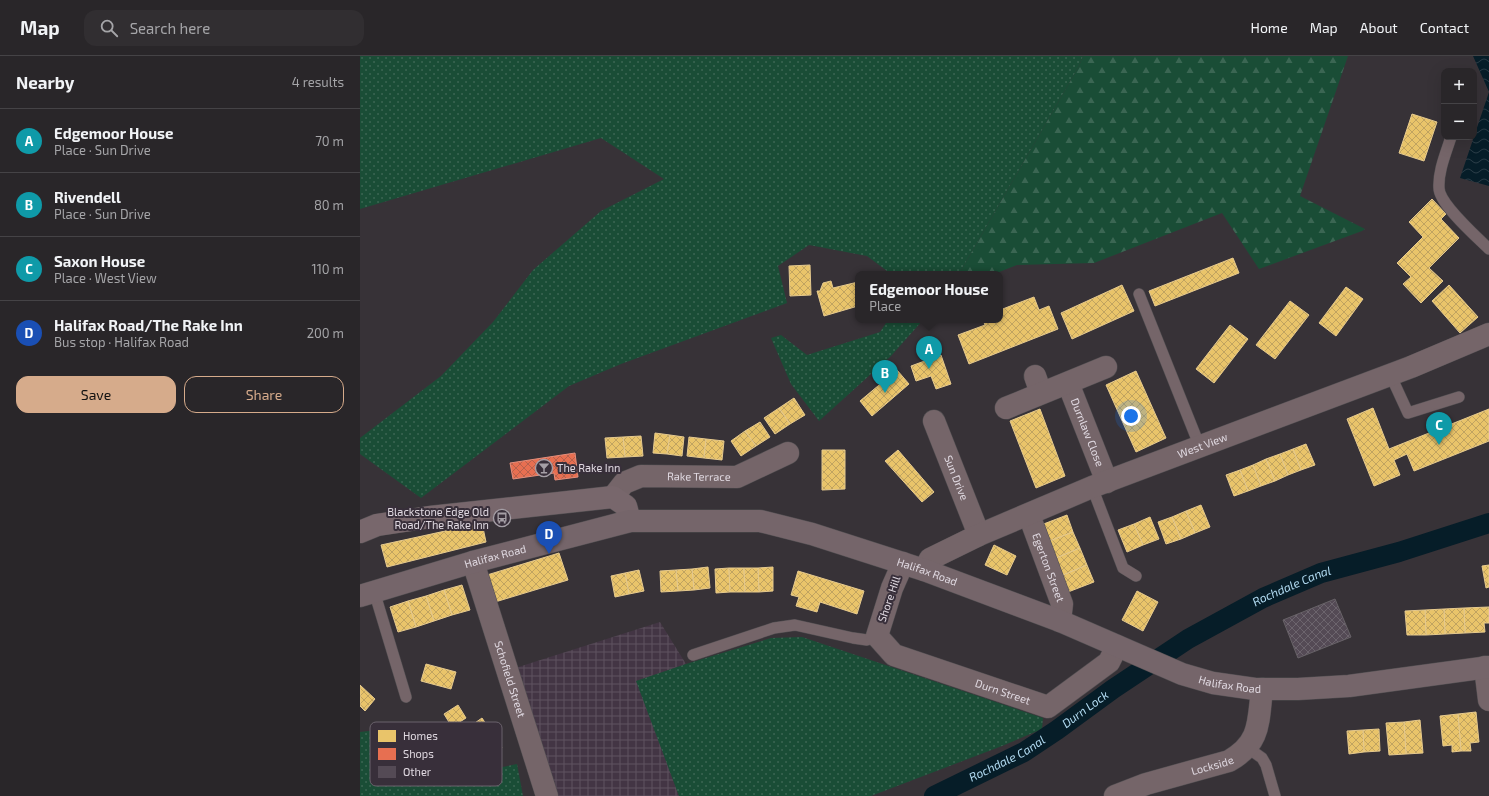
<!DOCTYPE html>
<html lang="en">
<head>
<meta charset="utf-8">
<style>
	:root { --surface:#292629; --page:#312e31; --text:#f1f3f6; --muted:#a5a5a8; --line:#454346; --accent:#d6ab8b }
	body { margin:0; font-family:"Exo 2",sans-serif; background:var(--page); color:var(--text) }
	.controls { position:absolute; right:12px; top:12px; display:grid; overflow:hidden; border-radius:8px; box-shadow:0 4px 16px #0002 }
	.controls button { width:36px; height:36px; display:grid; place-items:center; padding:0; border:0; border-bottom:1px solid var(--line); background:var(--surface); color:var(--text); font:20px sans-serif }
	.you { position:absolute; left:771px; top:360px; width:14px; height:14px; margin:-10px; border:3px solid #fff; border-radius:50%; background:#1a73e8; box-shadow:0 0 0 6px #1a73e833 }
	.badge { display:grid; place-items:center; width:26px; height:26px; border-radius:50%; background:var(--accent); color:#fff; font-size:13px; font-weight:700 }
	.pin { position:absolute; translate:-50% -33px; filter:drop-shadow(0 1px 2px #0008) }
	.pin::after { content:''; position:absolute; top:21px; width:14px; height:12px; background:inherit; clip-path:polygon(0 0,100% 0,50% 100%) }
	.popup { position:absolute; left:495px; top:215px; width:148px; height:52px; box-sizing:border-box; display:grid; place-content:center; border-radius:8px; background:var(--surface); filter:drop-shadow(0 1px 3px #0005); font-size:13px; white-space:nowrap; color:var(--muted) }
	.popup b { font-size:15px; color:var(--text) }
	.popup::after { content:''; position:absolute; left:50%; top:100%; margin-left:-8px; border:8px solid transparent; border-top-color:var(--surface) }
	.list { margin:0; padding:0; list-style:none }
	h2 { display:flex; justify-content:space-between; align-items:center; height:52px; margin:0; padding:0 16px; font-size:17px }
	h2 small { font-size:13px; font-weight:400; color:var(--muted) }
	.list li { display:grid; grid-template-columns:26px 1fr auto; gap:12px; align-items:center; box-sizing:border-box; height:64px; padding:0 16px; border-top:1px solid var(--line) }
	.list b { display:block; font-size:15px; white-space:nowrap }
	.list p { margin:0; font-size:13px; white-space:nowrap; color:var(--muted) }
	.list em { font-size:13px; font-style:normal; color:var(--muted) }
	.actions { display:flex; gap:8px; padding:12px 16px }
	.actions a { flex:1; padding:9px 0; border:1px solid var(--accent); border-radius:12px; text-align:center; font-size:14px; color:var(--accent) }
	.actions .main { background:var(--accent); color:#111 }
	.icon { flex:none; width:22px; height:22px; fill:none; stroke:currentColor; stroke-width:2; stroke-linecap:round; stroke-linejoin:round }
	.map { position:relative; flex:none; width:1129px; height:740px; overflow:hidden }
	header { display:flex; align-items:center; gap:24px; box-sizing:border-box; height:56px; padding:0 20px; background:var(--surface); border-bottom:1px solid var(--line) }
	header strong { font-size:19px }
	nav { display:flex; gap:22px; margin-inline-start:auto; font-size:14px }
	.search { width:280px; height:36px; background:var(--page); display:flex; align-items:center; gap:10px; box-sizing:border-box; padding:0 14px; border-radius:12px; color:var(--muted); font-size:15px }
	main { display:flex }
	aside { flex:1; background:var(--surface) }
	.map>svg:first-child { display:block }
</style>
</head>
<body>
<header>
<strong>Map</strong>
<div class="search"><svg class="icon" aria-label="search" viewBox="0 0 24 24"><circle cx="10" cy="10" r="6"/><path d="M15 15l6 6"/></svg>Search here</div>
<nav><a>Home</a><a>Map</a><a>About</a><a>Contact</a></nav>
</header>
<main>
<aside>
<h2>Nearby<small>4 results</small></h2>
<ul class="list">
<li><span class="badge" style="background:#0f9aa8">A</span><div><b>Edgemoor House</b><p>Place · Sun Drive</p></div><em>70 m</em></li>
<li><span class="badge" style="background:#0f9aa8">B</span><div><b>Rivendell</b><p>Place · Sun Drive</p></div><em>80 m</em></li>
<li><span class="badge" style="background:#0f9aa8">C</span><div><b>Saxon House</b><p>Place · West View</p></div><em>110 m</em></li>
<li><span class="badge" style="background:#1a4fb4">D</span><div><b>Halifax Road/The Rake Inn</b><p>Bus stop · Halifax Road</p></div><em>200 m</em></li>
</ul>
<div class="actions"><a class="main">Save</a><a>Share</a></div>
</aside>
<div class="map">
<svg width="1129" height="740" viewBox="0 0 1129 740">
	<defs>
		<pattern id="industrial-grid" width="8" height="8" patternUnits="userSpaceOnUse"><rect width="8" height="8" fill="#433544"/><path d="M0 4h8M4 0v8" fill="none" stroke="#5e525f"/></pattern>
		<pattern id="grass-dots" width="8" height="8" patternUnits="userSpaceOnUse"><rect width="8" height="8" fill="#1a4d36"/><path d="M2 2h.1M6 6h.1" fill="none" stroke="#3b6653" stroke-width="1.8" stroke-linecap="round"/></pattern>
		<pattern id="forest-firs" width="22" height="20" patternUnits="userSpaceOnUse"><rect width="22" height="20" fill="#1a4d36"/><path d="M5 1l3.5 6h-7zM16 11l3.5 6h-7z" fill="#3b6653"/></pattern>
		<pattern id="water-waves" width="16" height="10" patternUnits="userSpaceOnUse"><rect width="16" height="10" fill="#061d28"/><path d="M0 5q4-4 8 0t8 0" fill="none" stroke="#2a3d47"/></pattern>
		<pattern id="homes-cross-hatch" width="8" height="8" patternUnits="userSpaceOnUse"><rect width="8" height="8" fill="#e9c46a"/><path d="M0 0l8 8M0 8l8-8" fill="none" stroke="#c0a360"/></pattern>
		<pattern id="shops-cross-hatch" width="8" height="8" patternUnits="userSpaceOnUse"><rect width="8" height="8" fill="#e76f51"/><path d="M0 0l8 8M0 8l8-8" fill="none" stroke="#b6614d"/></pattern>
		<pattern id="building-cross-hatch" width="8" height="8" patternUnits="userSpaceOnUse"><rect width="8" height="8" fill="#544a55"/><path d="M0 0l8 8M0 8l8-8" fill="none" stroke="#6c646d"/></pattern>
	</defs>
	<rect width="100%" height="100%" fill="#373237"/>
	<polygon fill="url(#industrial-grid)" points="300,566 326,608 277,625 319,740 176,740 149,614"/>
	<g fill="url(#grass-dots)">
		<polygon points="0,0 723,0 719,10 599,218 531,218 507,200 449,189 418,210 427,247 261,308 209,330 61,442 0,398 0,382 81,320 133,266 173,214 241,155 304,123 241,82 0,153"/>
		<polygon points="528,264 563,264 531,300 459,365 431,328 411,282 421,279 447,299 520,276"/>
		<polygon points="442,581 683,662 682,673 642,690 511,740 319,740 276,625 326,608 411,582"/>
		<polygon points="78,667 104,719 157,708 163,740 0,740 0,676"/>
	</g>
	<polygon fill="url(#forest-firs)" points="723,0 988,0 940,140 1005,173 1002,175 899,213 862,157 734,207 657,209 634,218 599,218 719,10"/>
	<polygon fill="url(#water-waves)" points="1113,0 1129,0 1129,130 1100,122 1129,36"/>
	<g fill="url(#homes-cross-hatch)" stroke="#e6ca8e">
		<polygon points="1052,58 1077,66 1064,105 1039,97"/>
		<polygon points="1072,143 1086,158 1081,163 1099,182 1069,212 1083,225 1061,247 1043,228 1051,221 1037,207 1063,181 1049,166"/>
		<polygon points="873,202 879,217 795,250 789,235"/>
		<polygon points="450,209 451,239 430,240 429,210"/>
		<polygon points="471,225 473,232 498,226 498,250 464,260 457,235 460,235 463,227"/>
		<polygon points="762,229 774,255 712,283 701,257"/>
		<polygon points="1089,229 1118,261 1100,277 1072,245"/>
		<polygon points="986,231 1003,243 976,280 959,267"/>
		<polygon points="674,241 679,254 689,250 698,273 609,308 598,279 625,269 623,264 640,264 640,254"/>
		<polygon points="930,245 949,259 915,303 896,289"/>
		<polygon points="870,269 888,283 854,327 836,313"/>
		<polygon points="581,299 591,328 576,333 571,320 556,325 551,310"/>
		<polygon points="537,314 549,328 512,360 500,345"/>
		<polygon points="776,315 806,382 776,396 746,329"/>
		<polygon points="434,342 445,359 430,368 419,352"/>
		<polygon points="419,352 430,368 415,378 404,362"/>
		<polygon points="1013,352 1029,393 1129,353 1129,385 1054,415 1047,398 1034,404 1040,419 1014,430 987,363"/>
		<polygon points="680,353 705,420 676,432 650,365"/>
		<polygon points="400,366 410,381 396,390 385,375"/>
		<polygon points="385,375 396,390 381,400 371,385"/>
		<polygon points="295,377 310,379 307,398 293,397"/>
		<polygon points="310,379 324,381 322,400 307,398"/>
		<polygon points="281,380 283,400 265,401 263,381"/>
		<polygon points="263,381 265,401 247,402 245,382"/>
		<polygon points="329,381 346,383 344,402 327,400"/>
		<polygon points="346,383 364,385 362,404 344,402"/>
		<polygon points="946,388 955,409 941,414 933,393"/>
		<polygon points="933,393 941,414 928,419 920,398"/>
		<polygon points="462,394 485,394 485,433 462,434"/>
		<polygon points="538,394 574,436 562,446 525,405"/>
		<polygon points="920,398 928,419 915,425 906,403"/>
		<polygon points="906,403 915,425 901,430 893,409"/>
		<polygon points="893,409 901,430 888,435 880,414"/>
		<polygon points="880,414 888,435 874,440 866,419"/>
		<polygon points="841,449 850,471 835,477 826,455"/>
		<polygon points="826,455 835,477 821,483 812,461"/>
		<polygon points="707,459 713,476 687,486 681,469"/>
		<polygon points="790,461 799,483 783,489 774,468"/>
		<polygon points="812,461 821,483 806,488 798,466"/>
		<polygon points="122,467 126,486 27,511 21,489"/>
		<polygon points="774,468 783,489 767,496 758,474"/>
		<polygon points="713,476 720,492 694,503 687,486"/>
		<polygon points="634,489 656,500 647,519 625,509"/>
		<polygon points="720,492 727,509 701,520 694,503"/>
		<polygon points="199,497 208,524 135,546 127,519"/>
		<polygon points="727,509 734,526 708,536 701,520"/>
		<polygon points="1129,509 1129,531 1126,532 1122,510"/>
		<polygon points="348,511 350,532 334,534 332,513"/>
		<polygon points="413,511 413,535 399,536 398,512"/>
		<polygon points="369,512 370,536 356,537 355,513"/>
		<polygon points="369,512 384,512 385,536 370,536"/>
		<polygon points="384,512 398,512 399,536 385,536"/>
		<polygon points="332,513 334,534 318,535 316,514"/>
		<polygon points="279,514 284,535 269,538 265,517"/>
		<polygon points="316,514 318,535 301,536 300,515"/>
		<polygon points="438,515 504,535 497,558 460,546 457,556 436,550 439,541 431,539"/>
		<polygon points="265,517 269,538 255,541 251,520"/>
		<polygon points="102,529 110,554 92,559 84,534"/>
		<polygon points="84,534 92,559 74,565 66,540"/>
		<polygon points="777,535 798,546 783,575 762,564"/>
		<polygon points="66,540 74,565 56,571 48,545"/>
		<polygon points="48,545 56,571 38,576 30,551"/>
		<polygon points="1129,551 1129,567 1124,567 1125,576 1105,577 1104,552"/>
		<polygon points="1104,552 1105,577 1085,578 1084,553"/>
		<polygon points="1084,553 1085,578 1066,579 1065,554"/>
		<polygon points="1065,554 1066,579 1047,579 1045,555"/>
		<polygon points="66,608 96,616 91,633 61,625"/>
		<polygon points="0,629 15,643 5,655 0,650"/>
		<polygon points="98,649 106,662 92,671 84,658"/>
		<polygon points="1116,656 1119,686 1110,687 1111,695 1101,695 1098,658"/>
		<polygon points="1098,658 1101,695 1092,696 1092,689 1083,690 1080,660"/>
		<polygon points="122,662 142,692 121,705 102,676"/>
		<polygon points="1060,664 1063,697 1046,698 1044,666"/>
		<polygon points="1044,666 1046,698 1029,699 1026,667"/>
		<polygon points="1019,673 1020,695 1004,696 1003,674"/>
		<polygon points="1003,674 1004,696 989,698 987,675"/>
	</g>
	<polygon fill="url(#shops-cross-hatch)" stroke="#e58f7c" points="215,397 218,421 195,424 194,417 153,423 150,407"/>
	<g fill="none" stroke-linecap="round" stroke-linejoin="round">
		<path stroke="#061d28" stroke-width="20" id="s1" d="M574,740L664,696L697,674L753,633L828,583L903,542L961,517L1039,496L1129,467"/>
	</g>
	<polygon fill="url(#building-cross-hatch)" stroke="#676267" points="975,543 991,581 938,602 923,564"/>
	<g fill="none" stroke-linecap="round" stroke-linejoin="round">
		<g stroke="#514e51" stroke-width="12">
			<g id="lane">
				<path d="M1091,81C1086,97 1078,115 1079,132C1079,148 1117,181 1129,193"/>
				<polyline points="779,238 840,391"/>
				<polyline points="1030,318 1048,357 1099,341"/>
				<polyline points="732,431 763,512 776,520"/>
				<polyline points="14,535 46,641"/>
				<polyline points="333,599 414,572 435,569 493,582 507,584 517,580"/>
				<polyline points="888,692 902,702 906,709 915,740"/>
			</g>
		</g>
		<g stroke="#514e51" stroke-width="23">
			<g id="street">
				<polyline points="675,320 681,337"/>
				<path id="s2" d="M708,327L747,426"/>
				<polyline points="646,352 746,311"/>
				<path id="s3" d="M574,365L619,479"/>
				<path id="s4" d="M253,441L264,427L281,420L377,421L428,397"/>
				<path id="s5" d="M669,459L702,548L700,565"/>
				<path id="s6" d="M113,506L187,740"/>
				<path id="s7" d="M543,507L532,532L517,580L534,599L688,651L749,606L757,590"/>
				<path id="s8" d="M564,514L570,503L619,479L732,431L1051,311L1129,278"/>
				<polyline points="1125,611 1129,644"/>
				<path id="s9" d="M755,740L786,728L869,705C901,687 898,666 902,633"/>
			</g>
		</g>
		<g stroke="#514e51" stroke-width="23">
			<polyline id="secondary" points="0,476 17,469 70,461 253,441 266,450 270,465"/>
		</g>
		<g stroke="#514e51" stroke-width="23">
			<g id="primary">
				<path id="s10" d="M0,540L113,506L270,465H400L452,478L564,514L700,565L822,618L853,627L895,633H938L989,630L1129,611"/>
			</g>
		</g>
		<use href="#lane" stroke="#756569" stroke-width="11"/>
		<use href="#street" stroke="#756569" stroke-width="22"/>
		<use href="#secondary" stroke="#78676c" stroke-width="22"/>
		<use href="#primary" stroke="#75656a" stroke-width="22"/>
	</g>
	<defs>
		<g id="bar-ring" transform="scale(0.9)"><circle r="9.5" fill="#382f3a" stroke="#a59fa6" stroke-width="1.5"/><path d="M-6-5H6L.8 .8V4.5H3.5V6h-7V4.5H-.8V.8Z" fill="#a59fa6"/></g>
		<g id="bus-ring" transform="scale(0.9)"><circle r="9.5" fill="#382f3a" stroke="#a59fa6" stroke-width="1.5"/><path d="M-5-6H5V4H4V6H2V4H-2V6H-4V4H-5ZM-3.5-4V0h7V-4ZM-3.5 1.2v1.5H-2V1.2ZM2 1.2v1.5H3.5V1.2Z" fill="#a59fa6"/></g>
	</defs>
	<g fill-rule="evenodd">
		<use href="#bar-ring" x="184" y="412"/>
		<use href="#bus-ring" x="142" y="462"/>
	</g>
	<g text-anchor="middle" stroke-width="4" stroke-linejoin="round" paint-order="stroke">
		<g font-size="11" fill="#e0d9e1" stroke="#382f3a">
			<text dy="4" stroke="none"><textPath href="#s2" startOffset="53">Durnlaw Close</textPath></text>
			<text dy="4" stroke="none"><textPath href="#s8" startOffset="308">West View</textPath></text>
			<text dy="4" stroke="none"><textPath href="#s4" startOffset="94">Rake Terrace</textPath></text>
			<text dy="4" stroke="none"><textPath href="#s3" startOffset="61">Sun Drive</textPath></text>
			<text dy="4" stroke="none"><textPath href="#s10" startOffset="141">Halifax Road</textPath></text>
			<text dy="4" stroke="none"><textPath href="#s5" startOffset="56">Egerton Street</textPath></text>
			<text dy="4" stroke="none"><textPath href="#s10" startOffset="585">Halifax Road</textPath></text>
			<text transform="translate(529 543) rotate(-71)" y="4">Shore Hill</text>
			<text dy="4" stroke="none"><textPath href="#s6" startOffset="123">Schofield Street</textPath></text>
			<text dy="4" stroke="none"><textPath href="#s10" startOffset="909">Halifax Road</textPath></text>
			<text dy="4" stroke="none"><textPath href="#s7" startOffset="218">Durn Street</textPath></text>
			<text dy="4" stroke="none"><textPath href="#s9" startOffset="102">Lockside</textPath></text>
		</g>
		<g font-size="11" fill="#e0d9e1" stroke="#382f3a" text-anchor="start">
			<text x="197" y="416">The Rake Inn</text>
			<text x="129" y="460" text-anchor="end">Blackstone Edge Old<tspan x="129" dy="13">Road/The Rake Inn</tspan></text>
		</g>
		<g font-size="12" font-style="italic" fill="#b2dbf2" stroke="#382f3a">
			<text dy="4" stroke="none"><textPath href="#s1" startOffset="416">Rochdale Canal</textPath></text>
			<text dy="4" stroke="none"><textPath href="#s1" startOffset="175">Durn Lock</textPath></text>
			<text dy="4" stroke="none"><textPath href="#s1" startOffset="82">Rochdale Canal</textPath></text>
		</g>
	</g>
	<rect x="10" y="666" width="132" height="64" rx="6" fill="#382f3a" stroke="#6a626c" stroke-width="1"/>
	<rect x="18" y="674" width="18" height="12" fill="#e9c46a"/>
	<rect x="18" y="692" width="18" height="12" fill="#e76f51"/>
	<rect x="18" y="710" width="18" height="12" fill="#544a55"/>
	<g font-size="11" fill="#e0d9e1">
		<text x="43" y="684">Homes</text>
		<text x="43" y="702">Shops</text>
		<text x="43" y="720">Other</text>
	</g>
</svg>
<div class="controls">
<button>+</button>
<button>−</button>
</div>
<div class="you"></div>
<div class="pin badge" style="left:569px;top:313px;background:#0f9aa8">A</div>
<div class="popup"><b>Edgemoor House</b>Place</div>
<div class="pin badge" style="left:525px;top:337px;background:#0f9aa8">B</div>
<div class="pin badge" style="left:1079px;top:389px;background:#0f9aa8">C</div>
<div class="pin badge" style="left:189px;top:498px;background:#1a4fb4">D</div>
</div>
</main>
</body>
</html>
